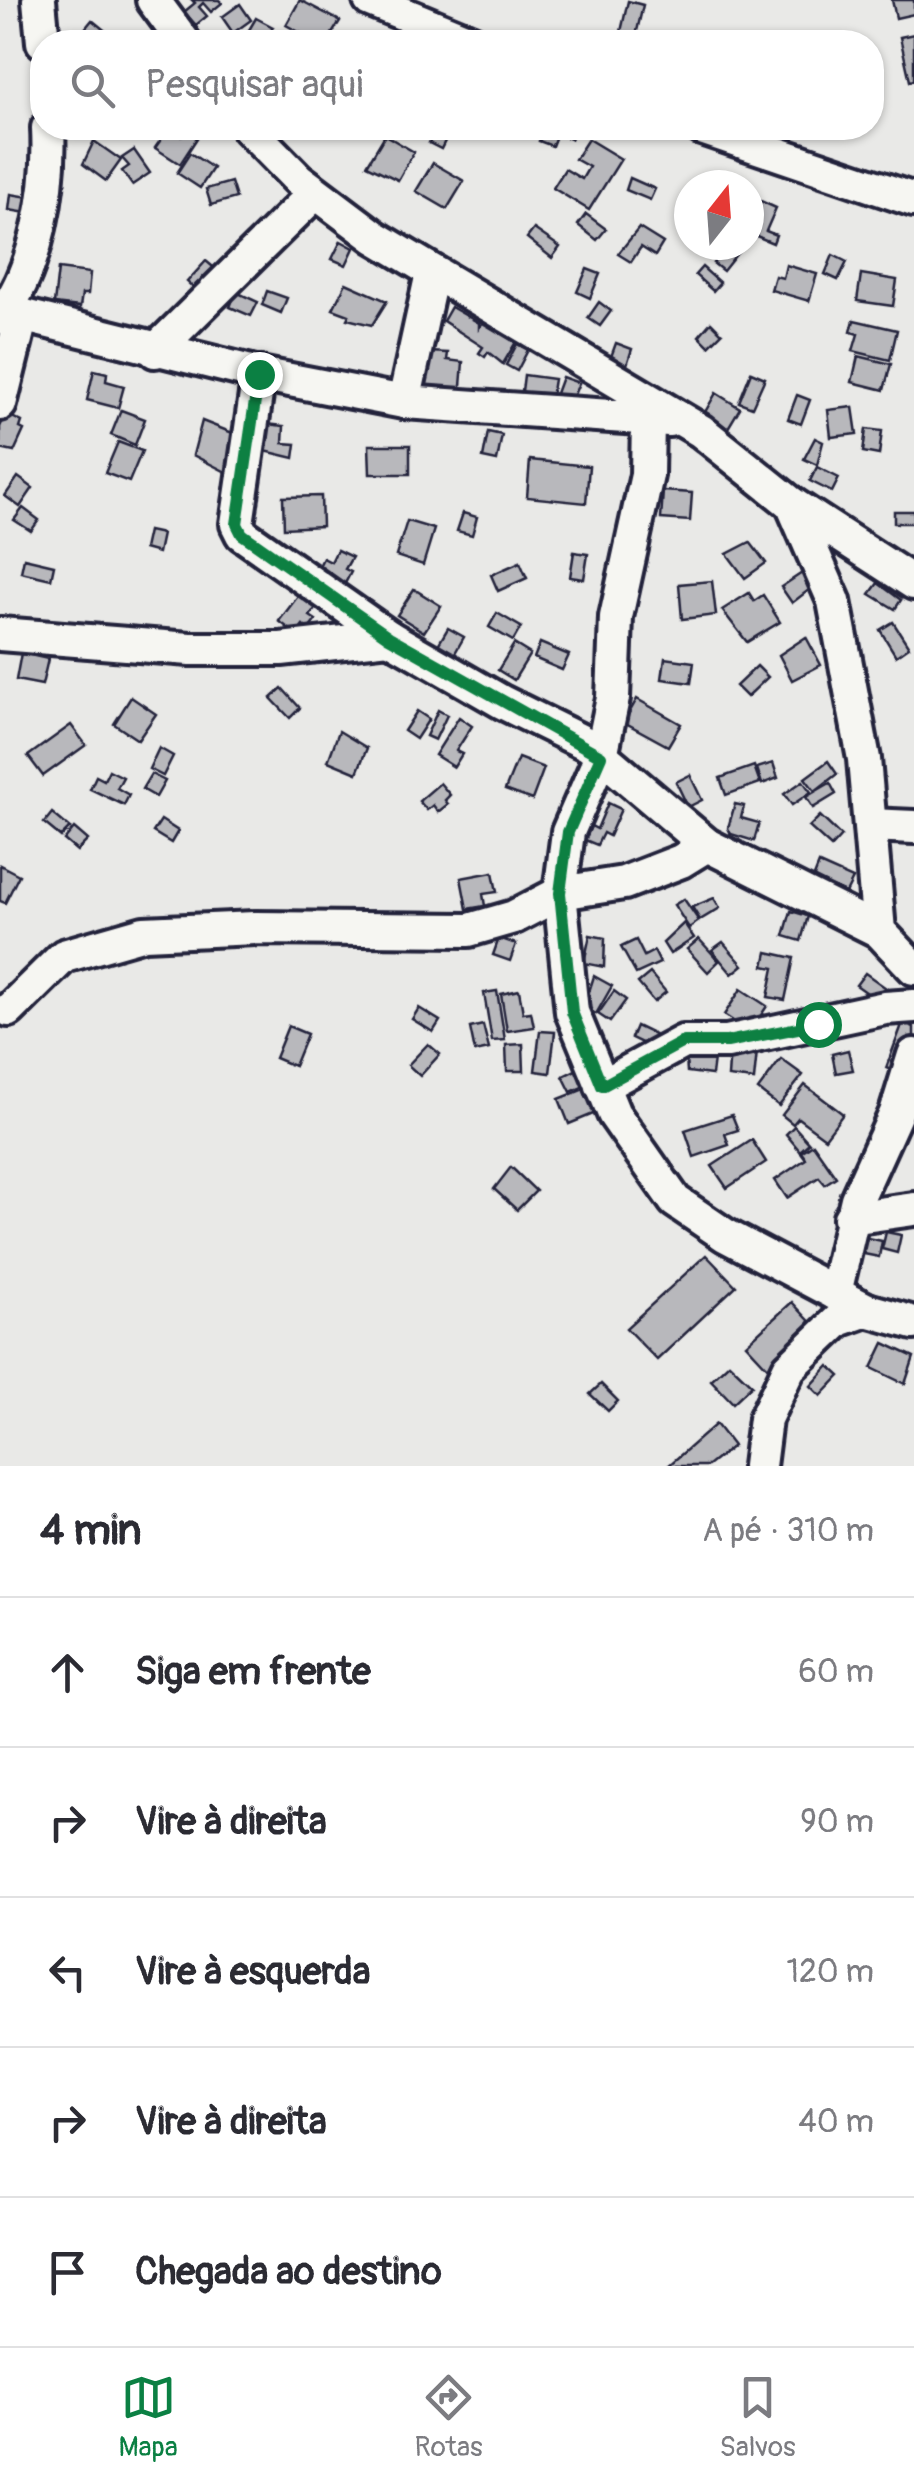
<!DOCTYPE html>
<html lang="pt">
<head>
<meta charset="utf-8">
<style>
	:root { --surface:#fff; --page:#f7f7f7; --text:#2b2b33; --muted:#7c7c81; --line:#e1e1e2; --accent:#0b8043 }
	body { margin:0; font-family:Pangolin,sans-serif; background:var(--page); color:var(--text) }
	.compass { position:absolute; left:674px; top:170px; width:90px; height:90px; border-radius:50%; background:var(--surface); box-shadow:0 2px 8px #0004; rotate:17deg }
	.stop { position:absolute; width:30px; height:30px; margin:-22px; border:8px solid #0b8043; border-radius:50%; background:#fff }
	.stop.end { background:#0b8043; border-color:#fff; box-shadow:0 2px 10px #0008 }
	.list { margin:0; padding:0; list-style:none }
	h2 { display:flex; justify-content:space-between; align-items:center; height:130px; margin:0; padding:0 40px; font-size:42px }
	h2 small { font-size:32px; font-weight:400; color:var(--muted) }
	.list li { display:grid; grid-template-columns:65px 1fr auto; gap:30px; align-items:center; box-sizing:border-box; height:150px; padding:0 40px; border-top:2px solid var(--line) }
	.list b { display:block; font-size:38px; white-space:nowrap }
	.list em { font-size:32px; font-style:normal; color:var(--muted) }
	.icon { flex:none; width:55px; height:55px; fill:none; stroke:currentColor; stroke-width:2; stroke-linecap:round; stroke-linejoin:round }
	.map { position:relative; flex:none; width:914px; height:1466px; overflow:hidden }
	.search { position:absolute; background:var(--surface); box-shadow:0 2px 8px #0004; left:30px; right:30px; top:30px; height:110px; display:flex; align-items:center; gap:25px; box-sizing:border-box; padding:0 35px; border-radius:40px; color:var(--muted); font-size:38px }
	.sheet { height:880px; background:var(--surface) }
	nav { display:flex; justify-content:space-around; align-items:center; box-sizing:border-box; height:140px; border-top:2px solid var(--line); background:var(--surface); font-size:28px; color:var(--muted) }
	nav a { display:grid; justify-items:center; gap:5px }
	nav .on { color:var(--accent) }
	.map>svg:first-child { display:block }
</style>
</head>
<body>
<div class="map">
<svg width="914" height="1466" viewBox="0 0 914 1466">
	<rect width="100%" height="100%" fill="#e9e9e7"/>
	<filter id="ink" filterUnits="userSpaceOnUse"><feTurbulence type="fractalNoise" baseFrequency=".01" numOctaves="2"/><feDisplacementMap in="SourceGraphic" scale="20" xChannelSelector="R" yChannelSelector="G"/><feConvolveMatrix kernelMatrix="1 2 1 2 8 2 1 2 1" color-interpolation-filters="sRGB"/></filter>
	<g filter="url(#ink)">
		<g fill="#b8b8bc" stroke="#22223b" stroke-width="2.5">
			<polygon points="192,0 219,0 222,3 211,12 203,3 199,7 207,16 196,25 184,12 195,3"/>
			<polygon points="300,0 340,21 327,42 318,42 286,25"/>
			<polygon points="892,0 914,0 914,14 896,18"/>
			<polygon points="628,1 643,5 635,40 620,36"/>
			<polygon points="240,4 251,20 233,33 222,17"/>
			<polygon points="256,18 273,27 267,38 272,42 253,42 246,35"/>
			<polygon points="92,20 119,42 74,42"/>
			<polygon points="914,34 914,80 910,81 900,37"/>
			<polygon points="169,128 182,132 181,137 186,130 197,138 180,164 155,148"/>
			<polygon points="436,128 469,128 464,138 450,131 441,149 429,143"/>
			<polygon points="544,128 576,128 571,139 557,133 552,146 539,141"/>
			<polygon points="385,135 414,152 398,180 367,165"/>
			<polygon points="588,139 621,159 589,210 553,188 565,169 582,179 589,167 575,159"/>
			<polygon points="94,141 121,160 106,181 83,164"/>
			<polygon points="134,150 150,173 132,185 122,171 129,166 122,158"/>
			<polygon points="190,153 213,168 200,188 177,173"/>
			<polygon points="433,163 464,181 447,209 416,191"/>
			<polygon points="630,178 655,189 650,200 626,190"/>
			<polygon points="231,182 236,198 211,205 206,189"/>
			<polygon points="11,194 29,197 27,213 9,210"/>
			<polygon points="754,198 776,208 766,231 776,235 773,243 749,233"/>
			<polygon points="586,214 606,229 597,240 578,225"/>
			<polygon points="639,228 663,243 655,256 641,247 631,262 618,254"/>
			<polygon points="534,229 560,247 552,258 527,238"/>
			<polygon points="341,241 354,248 346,265 332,259"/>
			<polygon points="728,245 742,247 723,271 713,263"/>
			<polygon points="833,255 847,262 838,280 825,274"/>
			<polygon points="206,261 218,271 199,293 187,282"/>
			<polygon points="786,265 817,274 809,301 771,290 775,276 783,278"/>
			<polygon points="702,267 720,283 713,291 695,275"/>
			<polygon points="58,269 90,273 88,294 82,294 80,307 54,304"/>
			<polygon points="587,269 600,274 590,298 577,292"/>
			<polygon points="861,274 897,280 893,306 857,301"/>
			<polygon points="346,283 387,301 372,325 347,319 349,315 333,309"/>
			<polygon points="267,291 287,298 281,313 262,305"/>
			<polygon points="236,292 258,302 251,316 230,307"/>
			<polygon points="599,302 611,311 600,326 588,318"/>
			<polygon points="451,307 479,323 479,328 483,322 516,342 503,364 488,352 485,357 479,353 483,347 443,321"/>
			<polygon points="854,320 897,330 890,360 853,351 858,334 851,332"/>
			<polygon points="711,322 722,333 709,346 699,336"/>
			<polygon points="616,343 632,349 625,371 608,365"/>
			<polygon points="517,344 528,350 517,371 506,365"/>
			<polygon points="428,352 448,353 447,360 463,362 460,398 424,395"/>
			<polygon points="858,356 891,364 884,390 852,382"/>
			<polygon points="94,370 107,373 106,381 124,386 118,408 87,400"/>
			<polygon points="751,372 765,378 752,407 739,402"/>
			<polygon points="524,375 554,379 550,404 521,399"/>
			<polygon points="562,377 579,383 571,402 555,396"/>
			<polygon points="716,393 740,408 725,433 701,419"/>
			<polygon points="797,395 810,400 801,424 788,419"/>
			<polygon points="853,407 857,434 831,437 828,410"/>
			<polygon points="121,410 145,419 135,445 111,435"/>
			<polygon points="6,414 22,422 20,428 24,430 14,452 0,449 0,427"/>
			<polygon points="202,421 248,439 234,476 193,455"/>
			<polygon points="267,424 284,426 283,443 296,444 294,458 265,451"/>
			<polygon points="866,429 882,431 879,455 863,452"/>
			<polygon points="488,432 502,435 497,461 483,458"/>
			<polygon points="815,438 823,442 817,465 804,459"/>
			<polygon points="118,442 142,451 129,482 105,473"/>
			<polygon points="369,445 410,445 410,474 370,474"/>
			<polygon points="530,460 589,466 586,503 527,497"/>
			<polygon points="817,467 839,478 832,492 810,481"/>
			<polygon points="18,477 33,488 20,507 5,496"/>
			<polygon points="663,491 692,493 690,521 661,519"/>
			<polygon points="321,496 322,526 284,528 283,497"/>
			<polygon points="23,508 39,520 31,531 14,520"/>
			<rect x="894" y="511" width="20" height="12"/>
			<polygon points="463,513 477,517 472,535 457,531"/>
			<polygon points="407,521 434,529 423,565 396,556"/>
			<polygon points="148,531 162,534 158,553 144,549"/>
			<polygon points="750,542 766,563 745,578 727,554"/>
			<polygon points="337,550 352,557 345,569 351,572 341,591 314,577 323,558 331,562"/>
			<polygon points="574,552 588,554 584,579 570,577"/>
			<polygon points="24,558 54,565 51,579 21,572"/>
			<polygon points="520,562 527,578 498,591 491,575"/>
			<polygon points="805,571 814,586 792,603 781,587"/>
			<polygon points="712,581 716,615 682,619 679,584"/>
			<polygon points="878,583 901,600 895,609 870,594"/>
			<polygon points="414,589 441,606 424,632 397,615"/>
			<polygon points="301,592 318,605 310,616 316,620 308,630 303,625 296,634 279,621"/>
			<polygon points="749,593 754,601 763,595 780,622 747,642 722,610"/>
			<polygon points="497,613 521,627 513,641 489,627"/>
			<polygon points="893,622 909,647 896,656 880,630"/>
			<polygon points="448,628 464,637 451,660 435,650"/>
			<polygon points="806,637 821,665 792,680 779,655"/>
			<polygon points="540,643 569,655 562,670 534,658"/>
			<polygon points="514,644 530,654 514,680 498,670"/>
			<polygon points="21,653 48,659 42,685 16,680"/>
			<polygon points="665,658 694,662 691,683 662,679"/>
			<polygon points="757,666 768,677 747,697 736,686"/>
			<polygon points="282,688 300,708 290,718 271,698"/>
			<polygon points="131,697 156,714 138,740 114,724"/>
			<polygon points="637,699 681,724 668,746 624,722"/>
			<polygon points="438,710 447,715 435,740 426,736"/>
			<polygon points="417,711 429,719 416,739 404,731"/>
			<polygon points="459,717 472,726 456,751 462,754 454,767 435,755"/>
			<polygon points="71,725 86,745 43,776 28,756"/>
			<polygon points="339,731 367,748 357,773 328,761"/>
			<polygon points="159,748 173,756 163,776 149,769"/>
			<polygon points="518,758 544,768 532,800 505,790"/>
			<polygon points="828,761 837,774 815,791 805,778"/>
			<polygon points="773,763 778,778 762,784 757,768"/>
			<polygon points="754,766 760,783 726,795 720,778"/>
			<polygon points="109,770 123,777 117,788 129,795 124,805 90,789 96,776 104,780"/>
			<polygon points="151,774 165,781 156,797 142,789"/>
			<polygon points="690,775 702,800 688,807 676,782"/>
			<polygon points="803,781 811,792 792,805 784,794"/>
			<polygon points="440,783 450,795 445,800 448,804 438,812 433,805 427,810 419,801"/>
			<polygon points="830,783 836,794 813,808 806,797"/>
			<polygon points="608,803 621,809 609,836 603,833 597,845 585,840 591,826 597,829"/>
			<polygon points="735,804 744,806 741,818 759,823 754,841 731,834 728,828"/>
			<polygon points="52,813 70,828 61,837 44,823"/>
			<polygon points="820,816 841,836 831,847 809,827"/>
			<polygon points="161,820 178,831 171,843 153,832"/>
			<polygon points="74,828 88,840 77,851 64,840"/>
			<polygon points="819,864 853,879 846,893 813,879"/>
			<polygon points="0,865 19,875 5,903 0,901"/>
			<polygon points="493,872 497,892 483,894 485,906 467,909 461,878"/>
			<polygon points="714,898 720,908 700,920 692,907"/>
			<polygon points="684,899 699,921 689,928 674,905"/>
			<polygon points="791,911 808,916 801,941 784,936"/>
			<polygon points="684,923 694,938 670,954 663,943"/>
			<polygon points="590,935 605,938 604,967 584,963"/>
			<polygon points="499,938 516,944 510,961 493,955"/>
			<polygon points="699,939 719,961 708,972 687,949"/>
			<polygon points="636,940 644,956 654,951 660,963 636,974 621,947"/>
			<polygon points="723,942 743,965 732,974 712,950"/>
			<polygon points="767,952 794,958 785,1000 768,997 774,968 764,966"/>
			<polygon points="650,973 666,992 654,1002 638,983"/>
			<polygon points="865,973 889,990 880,1002 856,985"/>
			<polygon points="594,976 612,986 596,1014 584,1007"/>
			<polygon points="741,989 767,1006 750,1032 724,1015"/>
			<polygon points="519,990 523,1013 531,1012 534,1027 507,1031 501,994"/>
			<polygon points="497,991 505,1040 492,1041 484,993"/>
			<polygon points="614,991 626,1000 610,1022 598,1014"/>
			<polygon points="419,1008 440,1021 433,1032 412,1019"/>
			<polygon points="903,1022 914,1027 914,1043 901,1074 886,1068"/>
			<polygon points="483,1025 489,1049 475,1052 470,1028"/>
			<polygon points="288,1026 307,1034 294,1066 275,1058"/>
			<polygon points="636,1026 655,1035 650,1047 631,1038"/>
			<polygon points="540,1031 555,1032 550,1073 535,1071"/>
			<polygon points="428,1044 440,1054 420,1076 408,1065"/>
			<polygon points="523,1044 524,1071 507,1071 506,1045"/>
			<polygon points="730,1048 757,1051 754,1080 728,1077"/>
			<polygon points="848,1050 853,1070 836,1073 832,1054"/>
			<polygon points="715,1051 712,1075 687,1072 686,1058"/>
			<polygon points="781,1059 803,1075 779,1106 758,1090"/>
			<polygon points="586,1065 594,1082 571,1092 563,1076"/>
			<polygon points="805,1085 843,1114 825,1138 798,1118 793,1124 782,1115"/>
			<polygon points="584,1089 589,1100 597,1097 603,1110 569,1124 559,1099"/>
			<polygon points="732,1115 738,1130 725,1134 729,1145 694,1157 685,1130"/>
			<polygon points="794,1126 809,1143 800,1151 786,1134"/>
			<polygon points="752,1140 766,1162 727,1188 712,1166"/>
			<polygon points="813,1144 836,1177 825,1184 819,1177 787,1198 775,1180 806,1159 801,1152"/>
			<polygon points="511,1167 536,1191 517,1210 494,1189"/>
			<polygon points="886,1232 901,1235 897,1253 882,1249"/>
			<polygon points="853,1235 882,1241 879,1257 849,1251"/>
			<polygon points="706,1255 736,1286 657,1360 626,1328"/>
			<polygon points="792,1302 817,1329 771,1371 746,1344"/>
			<polygon points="884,1343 914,1357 905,1384 872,1368"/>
			<polygon points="729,1363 752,1385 733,1403 711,1380"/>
			<polygon points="829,1366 840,1376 821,1396 811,1386"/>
			<polygon points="601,1384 618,1401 608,1411 590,1394"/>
			<polygon points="716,1424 733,1446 708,1466 668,1466"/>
		</g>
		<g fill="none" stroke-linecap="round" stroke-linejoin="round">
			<g stroke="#22223b" stroke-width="40">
				<g id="minor">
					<polyline points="39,0 43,42"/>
					<polyline points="153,0 184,42"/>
					<polyline points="370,0 472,42"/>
					<polyline points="248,128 298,179 375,237 701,431 792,504 914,583"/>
					<polyline points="702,128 914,200"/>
					<polyline points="5,311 259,374 404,402 669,420"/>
					<path d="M0,317C38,270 51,185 48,128"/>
					<polyline points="155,351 315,193"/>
					<polyline points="259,374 237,524 242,534 389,637 502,702 589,745 707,845 879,931"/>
					<polyline points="404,402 432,273"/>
					<polyline points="0,404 21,319"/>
					<polyline points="648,419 647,475 616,617 613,698 601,756 568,832 560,893 572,1012 614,1114 675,1201 725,1235 867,1310"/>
					<polyline points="792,504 834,601 864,759 879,931 914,968"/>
					<polyline points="0,634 190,649 281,649 389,637"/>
					<polyline points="870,825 914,827"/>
					<polyline points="9,1010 64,956 144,933 255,928 469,930 514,917 560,893 624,883 681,861 707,845"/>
					<polyline points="602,1086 683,1042 727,1042 885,1008 914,1006"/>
					<polyline points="850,1218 914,1209"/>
					<polyline points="835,1293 857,1199 896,1113 914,1055"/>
					<polyline points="759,1466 765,1419 789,1368 839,1320 867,1310 914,1323"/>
				</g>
			</g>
			<use href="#minor" stroke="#f6f6f2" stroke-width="32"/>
		</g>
	</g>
	<g fill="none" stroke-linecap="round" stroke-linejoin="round" filter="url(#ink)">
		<polyline stroke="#0b8043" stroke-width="12" points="259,374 237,524 242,534 389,637 601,756 568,832 560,893 572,1012 602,1086 683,1042 727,1042 818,1024"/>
	</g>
</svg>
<svg class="compass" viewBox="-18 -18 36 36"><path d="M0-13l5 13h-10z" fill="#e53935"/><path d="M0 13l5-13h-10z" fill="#7c7c81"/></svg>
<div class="stop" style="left:818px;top:1024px"></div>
<div class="stop end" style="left:259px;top:374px"></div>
<div class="search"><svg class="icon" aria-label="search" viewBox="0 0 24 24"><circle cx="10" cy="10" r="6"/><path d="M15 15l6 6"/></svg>Pesquisar aqui</div>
</div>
<section class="sheet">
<h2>4 min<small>A pé · 310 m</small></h2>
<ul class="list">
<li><svg class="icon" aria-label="ahead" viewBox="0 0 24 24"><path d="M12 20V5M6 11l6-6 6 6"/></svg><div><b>Siga em frente</b></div><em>60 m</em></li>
<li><svg class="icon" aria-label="right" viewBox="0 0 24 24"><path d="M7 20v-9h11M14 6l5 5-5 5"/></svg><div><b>Vire à direita</b></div><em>90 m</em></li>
<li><svg class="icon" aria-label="left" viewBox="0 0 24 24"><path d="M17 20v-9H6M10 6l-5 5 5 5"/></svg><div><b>Vire à esquerda</b></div><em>120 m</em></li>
<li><svg class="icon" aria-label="right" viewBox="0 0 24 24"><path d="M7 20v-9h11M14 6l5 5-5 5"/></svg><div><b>Vire à direita</b></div><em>40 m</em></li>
<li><svg class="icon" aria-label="arrive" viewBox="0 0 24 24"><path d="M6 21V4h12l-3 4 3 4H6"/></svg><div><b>Chegada ao destino</b></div></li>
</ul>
</section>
<nav>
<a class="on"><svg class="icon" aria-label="map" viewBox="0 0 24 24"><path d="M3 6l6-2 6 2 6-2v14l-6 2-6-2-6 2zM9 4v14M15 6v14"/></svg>Mapa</a>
<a><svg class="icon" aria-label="directions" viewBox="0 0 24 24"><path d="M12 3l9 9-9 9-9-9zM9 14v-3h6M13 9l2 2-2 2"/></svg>Rotas</a>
<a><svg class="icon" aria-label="saved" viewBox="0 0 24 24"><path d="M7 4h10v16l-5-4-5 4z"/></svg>Salvos</a>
</nav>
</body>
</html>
